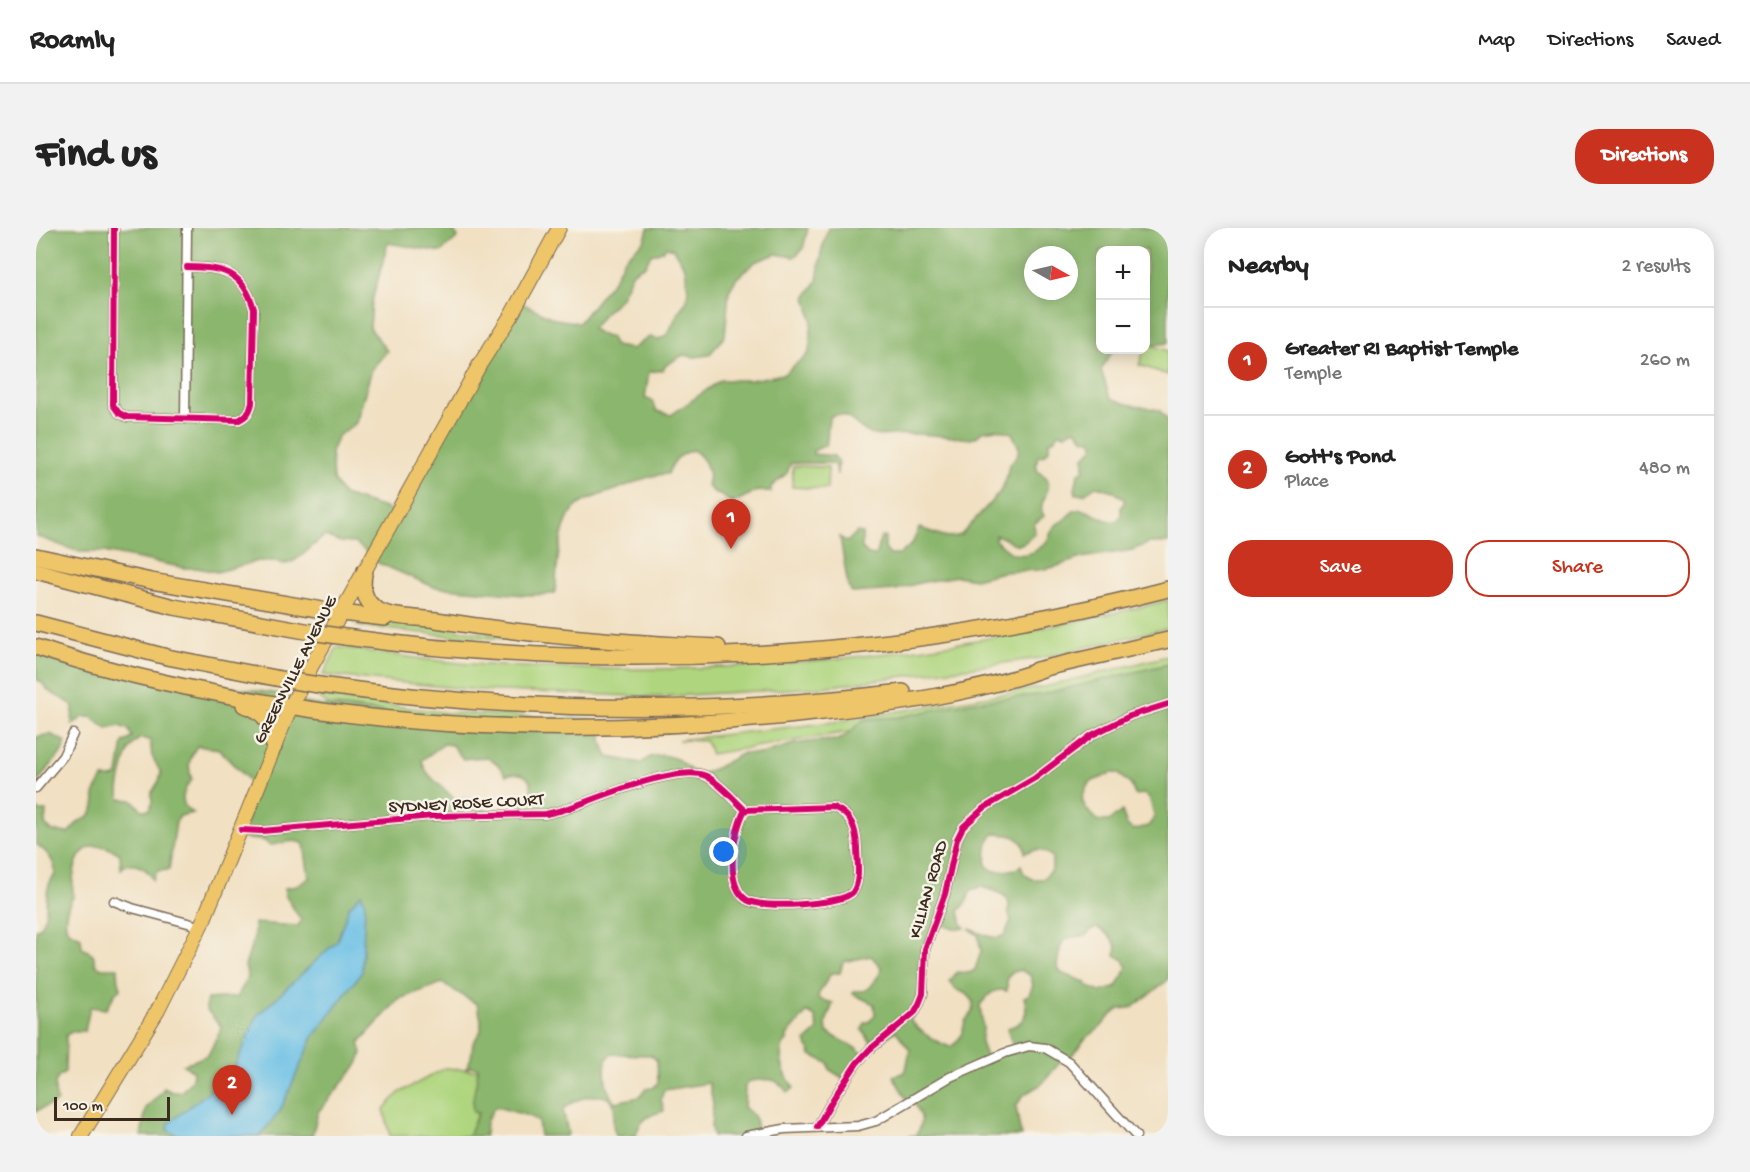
<!DOCTYPE html>
<html lang="en">
<head>
<meta charset="utf-8">
<style>
	:root { --surface:#fff; --page:#f2f2f2; --text:#222; --muted:#767676; --line:#e0e0e0; --accent:#c8321e }
	body { margin:0; font-family:"Gochi Hand",sans-serif; background:var(--page); color:var(--text) }
	.controls { position:absolute; right:18px; top:18px; display:grid; overflow:hidden; border-radius:12px; box-shadow:0 3px 15px #0003 }
	.controls button { width:54px; height:54px; display:grid; place-items:center; padding:0; border:0; border-bottom:2px solid var(--line); background:var(--surface); color:var(--text); font:30px sans-serif }
	.compass { position:absolute; left:988px; top:18px; width:54px; height:54px; border-radius:50%; background:var(--surface); box-shadow:0 3px 15px #0003; rotate:98deg }
	.scale { position:absolute; left:18px; bottom:15px; width:116px; box-sizing:border-box; padding-left:6px; border:3px solid #3b2a1e; border-top:0; font-size:16px; line-height:21px; white-space:nowrap; color:#3b2a1e; -webkit-text-stroke:4px #f7f3e8; paint-order:stroke }
	.you { position:absolute; left:688px; top:624px; width:21px; height:21px; margin:-15px; border:4px solid #fff; border-radius:50%; background:#1a73e8; box-shadow:0 0 0 9px #1a73e833 }
	.badge { display:grid; place-items:center; width:39px; height:39px; border-radius:50%; background:var(--accent); color:#fff; font-size:20px; font-weight:700 }
	.pin { position:absolute; translate:-50% -50px; filter:drop-shadow(0 2px 3px #0008) }
	.pin::after { content:''; position:absolute; top:32px; width:21px; height:18px; background:inherit; clip-path:polygon(0 0,100% 0,50% 100%) }
	.list { margin:0; padding:0; list-style:none }
	h2 { display:flex; justify-content:space-between; align-items:center; height:78px; margin:0; padding:0 24px; font-size:26px }
	h2 small { font-size:20px; font-weight:400; color:var(--muted) }
	.list li { display:grid; grid-template-columns:39px 1fr auto; gap:18px; align-items:center; box-sizing:border-box; height:108px; padding:0 24px; border-top:2px solid var(--line) }
	.list b { display:block; font-size:22px; white-space:nowrap }
	.list p { margin:0; font-size:20px; white-space:nowrap; color:var(--muted) }
	.list em { font-size:20px; font-style:normal; color:var(--muted) }
	.actions { display:flex; gap:12px; padding:18px 24px }
	.actions a { flex:1; padding:14px 0; border:2px solid var(--accent); border-radius:24px; text-align:center; font-size:21px; color:var(--accent) }
	.actions .main { background:var(--accent); color:#fff }
	.map { position:relative; flex:none; width:1132px; height:908px; overflow:hidden; border-radius:24px }
	header { display:flex; align-items:center; gap:36px; box-sizing:border-box; height:84px; padding:0 30px; background:var(--surface); border-bottom:2px solid var(--line) }
	header strong { font-size:28px }
	nav { display:flex; gap:33px; margin-inline-start:auto; font-size:21px }
	.intro { display:flex; align-items:center; justify-content:space-between; box-sizing:border-box; height:144px; padding:0 36px }
	h1 { margin:0; font-size:42px }
	.button { padding:15px 27px; border-radius:24px; background:var(--accent); color:#fff; font-size:21px; font-weight:700 }
	main { display:flex; gap:36px; padding:0 36px }
	aside { flex:1; background:var(--surface); border-radius:24px; box-shadow:0 3px 15px #0003 }
	.map>svg:first-child { display:block }
</style>
</head>
<body>
<header>
<strong>Roamly</strong>
<nav><a>Map</a><a>Directions</a><a>Saved</a></nav>
</header>
<div class="intro"><h1>Find us</h1><a class="button">Directions</a></div>
<main>
<div class="map">
<svg width="1132" height="908" viewBox="0 0 1132 908">
	<rect width="100%" height="100%" fill="#f7f3e8"/>
	<filter id="ink" filterUnits="userSpaceOnUse"><feTurbulence type="fractalNoise" baseFrequency=".0167" numOctaves="2"/><feDisplacementMap in="SourceGraphic" scale="12" xChannelSelector="R" yChannelSelector="G"/><feConvolveMatrix kernelMatrix="1 2 1 2 8 2 1 2 1" color-interpolation-filters="sRGB"/></filter>
	<filter id="wash" filterUnits="userSpaceOnUse"><feTurbulence type="fractalNoise" baseFrequency=".008" numOctaves="4" result="noise"/><feDisplacementMap in="SourceGraphic" scale="24" xChannelSelector="R" yChannelSelector="G"/><feGaussianBlur stdDeviation="1.35" result="paint"/><feColorMatrix in="noise" values="0 0 0 0 0 0 0 0 0 0 0 0 0 0 0 0 0 1.4 0 .05"/><feComposite in="paint" operator="in"/></filter>
	<g filter="url(#wash)">
		<rect width="100%" height="100%" fill="#f1e0c2"/>
		<g fill="#afd57e" stroke="#75804e" stroke-width="1.5">
			<polygon points="1110,115 1132,123 1132,147 1103,137 1108,122 1110,122"/>
			<polygon points="757,238 792,239 791,261 756,259"/>
			<path d="M1132,372V400L1004,430L787,459L620,469L441,462L287,447L301,419C346,425 391,433 436,436C636,450 839,436 1035,394C1067,387 1100,381 1132,372Z"/>
			<polygon points="340,394 560,416 418,408 319,398"/>
			<polygon points="1132,428 1132,447 1026,470 675,526 670,513 642,512 798,494 1008,459"/>
			<path d="M281,468L412,485L556,491C468,500 380,487 292,477Z"/>
			<polygon points="409,840 449,843 442,884 432,908 354,908 348,881 363,865"/>
		</g>
		<g fill="#8bb66d" stroke="#637046" stroke-width="1.5" fill-rule="evenodd">
			<path d="M0,0H415L422,9L405,24L352,15L336,73L334,100L351,123L336,141L320,195L302,208L295,224L297,252L307,267L355,282L479,72L519,91L543,95L578,51L588,31L609,12L612,0H772L767,21L758,29L740,26L719,34L700,51L693,63L689,108L673,127L658,129L647,127L630,137L627,142L613,144L609,170L616,173L621,183L635,187L685,152H714L748,146L773,125L776,91L770,69L781,53L785,25L792,0H1132V115L1110,118V22H1064V122H1082H1077L1065,142L1074,170L1091,176L1123,182L1132,192V315H1113L1096,322L1045,330L1019,339L1002,342L967,344L939,351L921,348L883,355L860,362L816,365L812,358L804,309L811,314L821,304L826,305V320L832,327L839,328L845,309H849V321L854,327H863L876,316L883,300C897,303 910,313 925,307L963,265L970,252L973,237L981,228L983,220L976,205L960,201L946,203L942,208L935,211C915,209 895,206 875,206C862,206 850,209 838,207C820,203 813,179 794,189C790,199 793,207 790,217L777,223V226L798,228L802,234L801,247L800,239L796,235H755L751,245L735,259V264L721,263L696,275C688,267 677,267 671,257C676,243 669,230 657,222C643,225 636,234 632,246C615,246 598,255 582,261C569,266 549,270 539,280C522,298 521,342 519,366L488,367L398,359L331,330L332,325L319,315L305,314L289,308C277,314 256,345 240,333H222L181,344L161,340H149L68,324H43L0,308ZM630,19L638,21L649,40L652,62L650,74L643,83L632,106L623,111L613,109L596,121L579,118L574,108L570,109L556,101L568,85L584,71L597,44L609,37L615,27L626,23ZM997,27H1033V63H997ZM1040,201L1047,210L1057,213L1058,219L1048,229V242L1042,246L1039,262L1040,266H1048L1060,258L1077,263L1088,271V275L1085,279V288L1081,293C1066,296 1051,276 1038,283C1034,285 1035,286 1032,289C1028,293 1023,294 1020,297C1016,301 1014,308 1011,313C1003,323 990,329 978,326C972,324 965,316 959,312L960,307C980,313 979,326 999,305L998,296L1008,288C997,272 1028,256 1002,244L1000,236L1002,228L1009,227L1013,222V213L1019,211L1023,205L1030,206L1036,202Z"/>
			<path d="M0,414L145,452L244,466L262,474L293,479L566,502V514L572,529L605,535L614,529L627,527L641,531L656,543L666,546L682,539L707,525L725,526L758,516L781,513L802,512L812,506L826,493L831,491L863,489L936,474L1007,466L1132,436V752L1097,779L1084,781L1075,787L1065,799L1048,812L1043,820L1030,833H1025L1006,856L987,867L980,879L985,908H872L880,907C890,891 885,887 876,871L871,872L857,848L867,845L870,842L874,822L860,803L838,818L826,802L829,795L834,793L839,787L838,776L817,766L818,763C837,764 833,758 844,746L845,739L835,728L807,734L804,745H795L782,767L783,771L797,775L790,794L791,804C805,813 817,817 829,827L810,852L794,842L792,835L775,827L770,813L782,802L779,789L771,784L751,808V812C739,825 748,847 758,860L752,865C739,848 734,851 714,853L709,859L708,879L719,889L721,904L716,908H677L675,899L677,875L673,855L628,862L625,871L628,883C614,886 603,892 600,908H580C579,904 576,898 577,893C577,887 581,881 576,874C567,861 535,871 527,882L532,905L530,908H504L502,893L493,888L461,879L458,880L450,894L449,908H432L442,885L437,884C434,873 442,854 442,840L435,838L430,840L435,830L437,815L445,803V791L441,776L406,755L363,771L323,815L326,825L322,836L282,884L276,908H105L110,880L125,865L128,860L136,864H145L156,852L157,843L147,837L172,827L184,803L185,798L170,781L171,771L201,769L212,749L209,738L218,710V695L262,698L265,692L249,667V660L261,658L273,650L268,616C258,609 245,617 233,617L229,613L207,610L218,558C207,545 194,535 184,521L161,518C153,530 151,538 156,552C146,562 142,577 157,585L144,588L140,594L133,642L121,643L117,652C111,639 102,636 89,637L85,641L84,626C62,612 43,616 38,644C37,653 35,660 38,668C32,675 26,694 32,702C34,705 41,707 45,709L46,720L57,726L60,737L66,740H82V749L85,761L80,764L70,781L54,779L49,803H38L30,807L29,845C16,850 18,862 21,873C15,879 6,878 0,884V701L4,700C15,685 5,661 19,647C19,632 12,625 0,616V580L4,583H10L9,597L16,603L32,605L43,593C55,591 61,578 58,566L67,550H76L82,547L87,514L93,512L96,508L92,501L83,498L71,501L55,489H47L36,497L37,478C30,471 16,467 11,461C6,456 8,454 0,451ZM105,510L114,512L116,528L125,545L123,553L115,566L116,574L114,582H106L96,572L84,571C80,562 91,522 97,516C99,513 102,512 105,510ZM408,516L416,517L427,531C448,528 458,527 470,547C507,537 504,586 456,584C446,583 444,576 436,572C431,570 422,571 417,570C406,557 389,549 386,532ZM1074,545H1081L1095,557L1099,567L1108,566L1113,569L1119,589L1112,598L1097,602L1091,597L1086,583L1073,593H1063L1051,582L1046,572C1054,546 1054,558 1074,545ZM958,606C974,606 988,608 989,625C1001,620 1006,621 1016,629V642L1007,651H996L988,646L985,637L981,641C968,642 960,648 950,637C951,626 949,614 958,606ZM945,659C955,662 973,665 973,677C972,684 972,686 975,692L969,707C957,714 945,704 933,701L942,707L945,723L939,742L933,745L921,744L914,753L920,762C929,764 940,770 937,782C935,787 930,790 929,794C926,805 924,814 914,819C897,813 885,805 874,792L880,783L891,719L901,695L915,700H929L926,696L923,683L930,675L935,662ZM1061,700C1071,704 1077,710 1081,720L1079,727L1088,732L1091,739L1081,759L1064,764L1053,759L1049,754L1025,745L1021,738C1025,715 1022,708 1049,708L1056,701ZM984,742L994,747L997,757L993,767L988,769C993,786 989,796 971,800L978,821L951,831L945,815L947,801L944,777C952,767 958,759 971,763V750L975,745ZM576,826L615,827L621,833L622,855L617,860L609,861L604,869L579,874C569,863 568,846 570,832Z"/>
			<polygon points="14,506 30,514 25,525 1,554 0,509"/>
		</g>
		<polygon fill="#69bfe5" stroke="#527482" stroke-width="1.5" points="325,666 329,675 326,744 277,809 244,883 224,908 145,908 132,903 133,895 180,858 199,838 221,788 301,713 313,679"/>
	</g>
	<g filter="url(#ink)">
		<g fill="none" stroke-linecap="round" stroke-linejoin="round">
			<g stroke="#7b6a57" stroke-width="11">
				<g id="minor">
					<path d="M78,0L77,177L83,185L91,189L203,192C211,188 214,184 216,175L218,81C207,43 186,39 151,39"/>
					<polyline points="149,191 151,0"/>
					<polyline points="0,560 27,528 37,506"/>
					<path d="M205,602L226,603L397,588L510,586L527,582C558,572 642,535 670,548C684,555 697,571 709,582L797,579C816,587 820,600 821,619C821,633 825,652 817,664C807,677 724,681 711,672C687,657 698,602 709,582"/>
					<polyline points="78,673 96,680 163,698"/>
					<polyline points="781,899 797,871 821,835 833,822 878,785 883,776 887,766 889,721 909,666 921,611 927,599 948,580 999,550 1056,507 1094,488 1132,476"/>
					<polyline points="710,908 748,901 822,898 840,893 914,849 969,825 993,818 1009,820 1033,834 1100,908"/>
				</g>
			</g>
			<g stroke="#7b6a57" stroke-width="16">
				<polyline id="primary" points="45,908 122,782 168,691 254,480 276,437 444,136 476,86 523,0"/>
			</g>
			<g stroke="#7b6a57" stroke-width="18">
				<g id="motorway">
					<polyline points="0,328 115,353 305,385 349,390"/>
					<path d="M329,342C325,357 327,374 342,382C358,391 382,389 400,392C493,407 588,415 682,419"/>
					<polyline points="0,343 138,379 275,404"/>
					<polyline points="0,395 131,429 250,452"/>
					<path d="M309,409C583,447 864,431 1132,361"/>
					<path d="M0,419C60,440 122,454 184,466C380,505 580,508 778,485C857,476 935,467 1010,440"/>
					<polyline points="1000,442 1132,412"/>
					<path d="M283,457C476,484 674,487 867,464"/>
					<path d="M208,477C230,483 237,498 238,519"/>
				</g>
			</g>
			<use href="#minor" stroke="#fff" stroke-width="8"/>
			<use href="#primary" stroke="#eec569" stroke-width="14"/>
			<use href="#motorway" stroke="#eec569" stroke-width="15"/>
			<g stroke="#7b6a57" stroke-width="18" stroke-linecap="butt">
				<g id="motorway-bridge">
					<polyline points="275,404 309,409"/>
					<polyline points="250,452 283,457"/>
				</g>
			</g>
			<use href="#motorway-bridge" stroke="#eec569" stroke-width="15"/>
			<g stroke="#f7f3e8" stroke-width="10">
				<g id="cycleway">
					<path d="M78,0L77,177L83,185L91,189L203,192C211,188 214,184 216,175L218,81C207,43 186,39 151,39"/>
					<path d="M205,602L226,603L397,588L510,586L527,582C558,572 642,535 670,548C684,555 697,571 709,582L797,579C816,587 820,600 821,619C821,633 825,652 817,664C807,677 724,681 711,672C687,657 698,602 709,582"/>
					<polyline points="781,899 797,871 821,835 833,822 878,785 883,776 887,766 889,721 909,666 921,611 927,599 948,580 999,550 1056,507 1094,488 1132,476"/>
				</g>
			</g>
			<use href="#cycleway" stroke="#d6006c" stroke-width="6"/>
		</g>
	</g>
	<g text-anchor="middle" stroke-width="5" stroke-linejoin="round" paint-order="stroke">
		<g font-size="18" fill="#3b2a1e" stroke="#f7f3e8">
			<text transform="translate(258 441) rotate(-63)" y="6">GREENVILLE AVENUE</text>
			<text transform="translate(430 574) rotate(-3)" y="6">SYDNEY ROSE COURT</text>
			<text transform="translate(891 661) rotate(-74)" y="6">KILLIAN ROAD</text>
		</g>
	</g>
</svg>
<div class="controls">
<button>+</button>
<button>−</button>
</div>
<svg class="compass" viewBox="-18 -18 36 36"><path d="M0-13l5 13h-10z" fill="#e53935"/><path d="M0 13l5-13h-10z" fill="#767676"/></svg>
<div class="scale">100 m</div>
<div class="you"></div>
<div class="pin badge" style="left:695px;top:321px">1</div>
<div class="pin badge" style="left:196px;top:887px">2</div>
</div>
<aside>
<h2>Nearby<small>2 results</small></h2>
<ul class="list">
<li><span class="badge">1</span><div><b>Greater RI Baptist Temple</b><p>Temple</p></div><em>260 m</em></li>
<li><span class="badge">2</span><div><b>Gott's Pond</b><p>Place</p></div><em>480 m</em></li>
</ul>
<div class="actions"><a class="main">Save</a><a>Share</a></div>
</aside>
</main>
</body>
</html>
